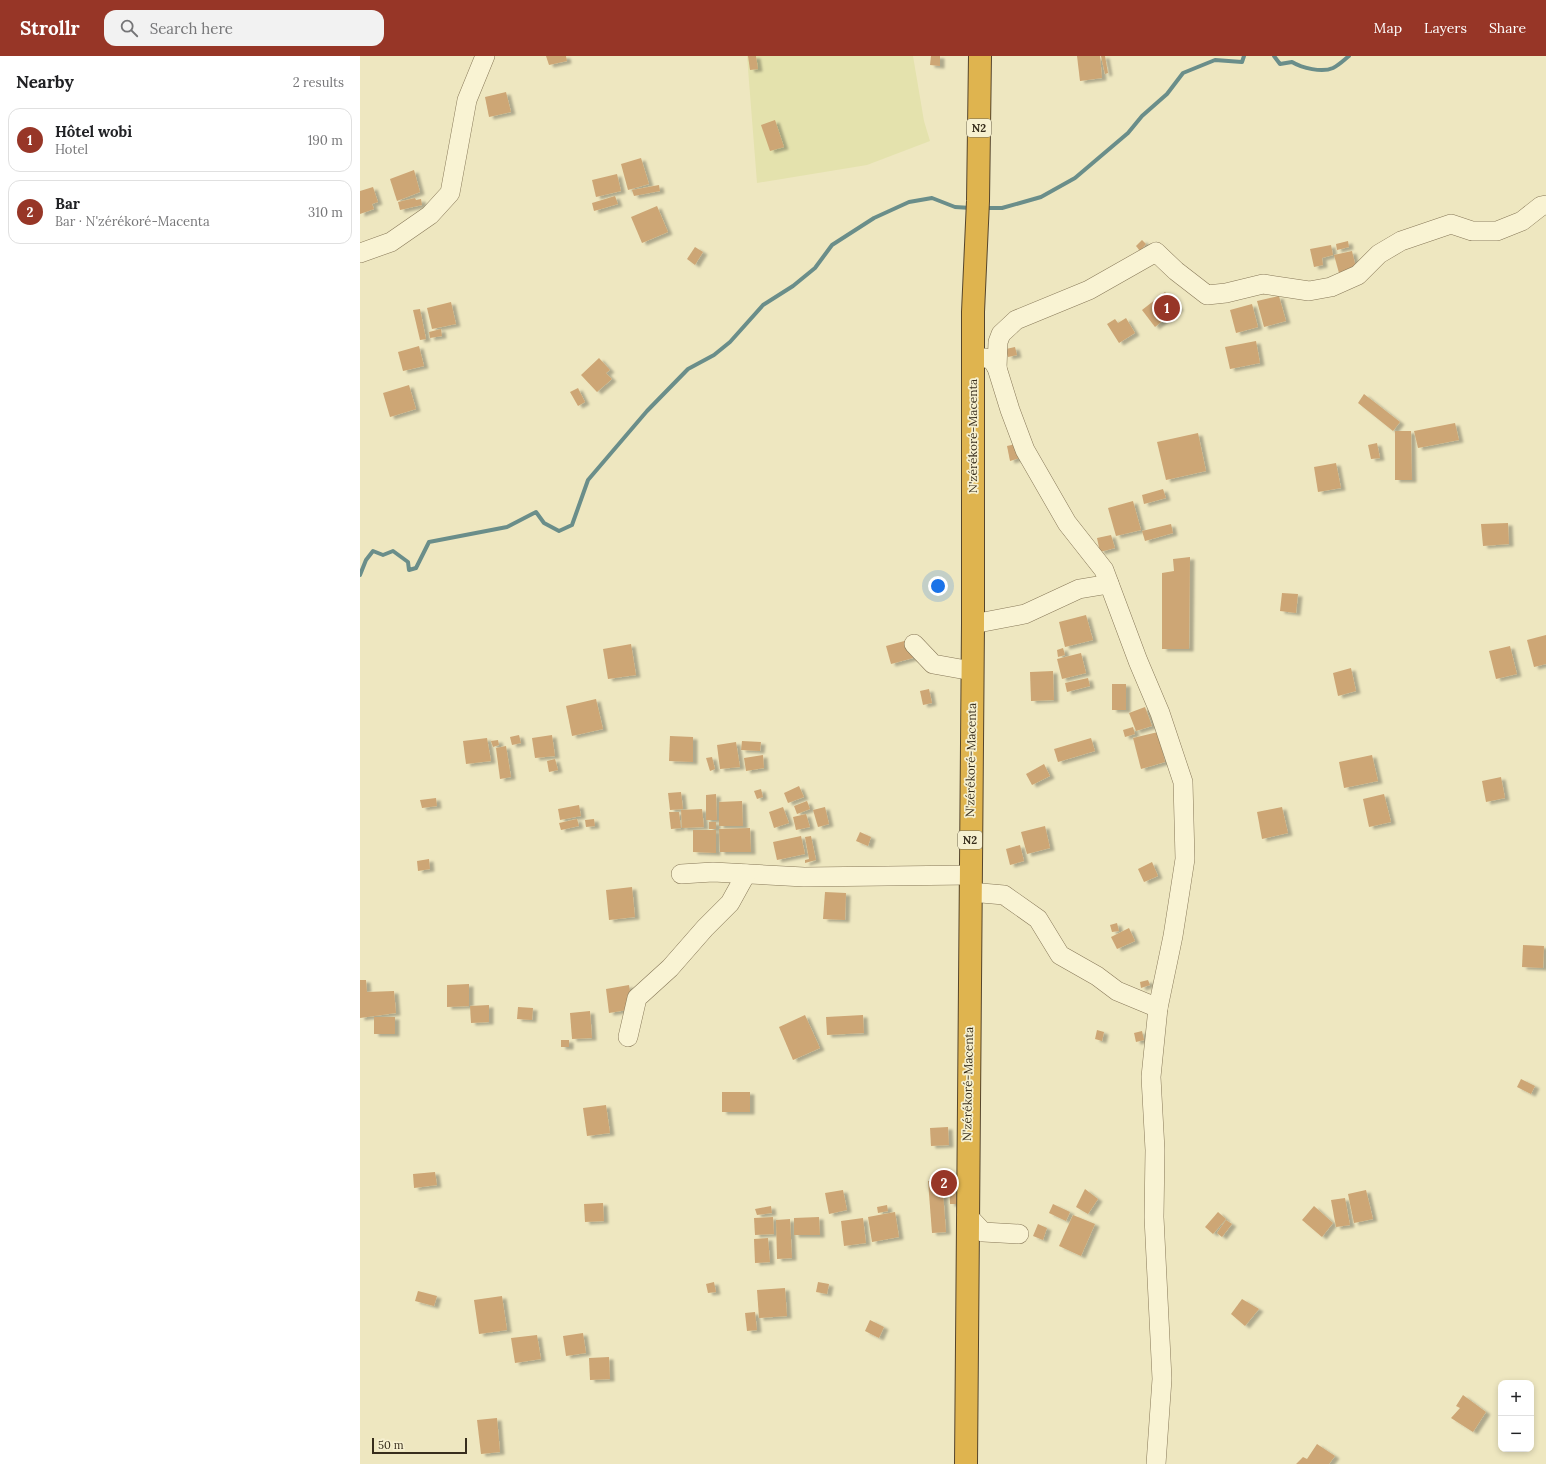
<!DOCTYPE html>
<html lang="en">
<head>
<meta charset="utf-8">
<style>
	:root { --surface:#fff; --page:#f2f2f2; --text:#202124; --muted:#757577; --line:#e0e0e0; --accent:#973627 }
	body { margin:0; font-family:Lora,serif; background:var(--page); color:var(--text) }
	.controls { position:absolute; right:12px; bottom:12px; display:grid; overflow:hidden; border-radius:8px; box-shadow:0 2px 6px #0003 }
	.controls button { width:36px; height:36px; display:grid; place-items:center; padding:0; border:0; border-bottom:1px solid var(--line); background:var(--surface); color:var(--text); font:20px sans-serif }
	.scale { position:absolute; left:12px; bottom:10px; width:95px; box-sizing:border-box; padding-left:4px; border:2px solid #372d1c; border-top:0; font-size:11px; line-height:14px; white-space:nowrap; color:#372d1c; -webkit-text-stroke:3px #f6f0d0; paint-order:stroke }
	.you { position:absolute; left:578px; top:530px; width:14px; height:14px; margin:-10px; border:3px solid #fff; border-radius:50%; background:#1a73e8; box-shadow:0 0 0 6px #1a73e833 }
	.badge { display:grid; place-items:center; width:26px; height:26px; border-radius:50%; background:var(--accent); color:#fff; font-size:13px; font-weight:700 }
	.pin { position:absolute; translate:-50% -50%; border:2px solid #fff; box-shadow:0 1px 4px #0006 }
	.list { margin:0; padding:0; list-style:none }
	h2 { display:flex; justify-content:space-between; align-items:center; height:52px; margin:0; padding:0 16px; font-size:17px }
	h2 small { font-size:13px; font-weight:400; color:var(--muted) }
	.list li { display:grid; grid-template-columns:26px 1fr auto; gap:12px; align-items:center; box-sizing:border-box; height:64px; margin:0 8px 8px; padding:0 8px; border:1px solid var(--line); border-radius:12px }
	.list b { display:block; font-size:15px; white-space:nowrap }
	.list p { margin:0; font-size:13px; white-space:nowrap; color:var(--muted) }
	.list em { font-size:13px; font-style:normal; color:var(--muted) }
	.icon { flex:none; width:22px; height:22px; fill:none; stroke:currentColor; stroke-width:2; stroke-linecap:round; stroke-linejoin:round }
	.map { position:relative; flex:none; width:1186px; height:1408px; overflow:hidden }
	header { display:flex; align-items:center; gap:24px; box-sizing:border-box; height:56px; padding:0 20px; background:var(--accent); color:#fff }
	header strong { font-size:19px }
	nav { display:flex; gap:22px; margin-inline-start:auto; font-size:14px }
	.search { width:280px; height:36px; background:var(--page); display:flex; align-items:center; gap:10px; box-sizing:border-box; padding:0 14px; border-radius:12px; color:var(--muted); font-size:15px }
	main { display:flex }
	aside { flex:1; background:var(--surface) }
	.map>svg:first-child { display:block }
</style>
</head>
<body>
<header>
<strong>Strollr</strong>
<div class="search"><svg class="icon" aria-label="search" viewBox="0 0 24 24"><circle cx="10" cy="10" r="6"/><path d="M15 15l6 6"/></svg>Search here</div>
<nav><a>Map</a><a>Layers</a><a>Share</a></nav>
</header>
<main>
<aside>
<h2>Nearby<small>2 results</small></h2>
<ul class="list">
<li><span class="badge">1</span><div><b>Hôtel wobi</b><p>Hotel</p></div><em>190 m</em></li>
<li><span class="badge">2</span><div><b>Bar</b><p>Bar · N'zérékoré-Macenta</p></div><em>310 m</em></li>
</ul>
</aside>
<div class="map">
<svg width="1186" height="1408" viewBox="0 0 1186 1408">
	<defs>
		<filter id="shadow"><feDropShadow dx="4.5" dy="2.5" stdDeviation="1" flood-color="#0004"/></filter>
	</defs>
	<rect width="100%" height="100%" fill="#eee7c0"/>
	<polygon fill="#e4e2ad" points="387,0 553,0 564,65 570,85 507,109 397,127"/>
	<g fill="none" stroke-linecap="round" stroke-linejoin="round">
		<g stroke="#6a8e8a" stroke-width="4">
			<path d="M914,0L920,8L932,6C942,12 962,17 973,12C979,9 984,4 989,0"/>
			<polyline points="624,152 642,152 681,141 715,122 768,77 782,60 807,38 823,17 855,4 882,6 884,0"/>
			<polyline points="0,519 6,504 13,495 23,499 33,495 48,506 49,514 56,512 69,486 147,471 176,456 184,467 199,475 212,469 228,424 287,355 328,313 354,299 370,286 403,249 433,230 455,212 472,189 514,162 549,146 572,142 595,151 611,152"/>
		</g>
	</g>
	<g fill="#cda675" filter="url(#shadow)">
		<polygon points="186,0 206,0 207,5 189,9"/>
		<polygon points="388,0 396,0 398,13 390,14"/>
		<polygon points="571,0 580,0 580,10 570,9"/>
		<polygon points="717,0 740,0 742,22 720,25"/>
		<polygon points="741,0 745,0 748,17 745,18"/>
		<polygon points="146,36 151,56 129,61 125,41"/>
		<polygon points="415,64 424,91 410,95 401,69"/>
		<polygon points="281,102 289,128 268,134 261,108"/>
		<polygon points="54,114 60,136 37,145 30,123"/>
		<polygon points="257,118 261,135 236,141 232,124"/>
		<polygon points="299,129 300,135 274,140 272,134"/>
		<polygon points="13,131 18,146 12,148 14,153 0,158 0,135"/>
		<polygon points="255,140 258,148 234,155 232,147"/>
		<polygon points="55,142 56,144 61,143 62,149 40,154 38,146"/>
		<polygon points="297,150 308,176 282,187 271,161"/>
		<polygon points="782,184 786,188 780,195 776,190"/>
		<polygon points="988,185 989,191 977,194 976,188"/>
		<polygon points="971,189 973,199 962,202 963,209 954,211 950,193"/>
		<polygon points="335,191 343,196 335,209 327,203"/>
		<polygon points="992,195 996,212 979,217 974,199"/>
		<polygon points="805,236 819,252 795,271 782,254"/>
		<polygon points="919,240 926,265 904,271 897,245"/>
		<polygon points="91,246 96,268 72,273 67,252"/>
		<polygon points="892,248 898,271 876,277 870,254"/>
		<polygon points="60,253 66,283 60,284 53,254"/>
		<polygon points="766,262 775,277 759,287 747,268 755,263 758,267"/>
		<polygon points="81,273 82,280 70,282 69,276"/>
		<polygon points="896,285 900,307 870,313 865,291"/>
		<polygon points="59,290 64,310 43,315 38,296"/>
		<polygon points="655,291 657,299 648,301 646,293"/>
		<polygon points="239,302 250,314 246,317 252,323 237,336 221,319"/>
		<polygon points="49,329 56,353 30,361 23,337"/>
		<polygon points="218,332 225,346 218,350 210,336"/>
		<polygon points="1004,338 1040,366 1033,375 998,347"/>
		<polygon points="1095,367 1099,384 1058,392 1054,375"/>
		<polygon points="1035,375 1051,375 1052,424 1035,424"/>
		<polygon points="838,377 846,415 806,424 797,386"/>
		<polygon points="1017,387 1020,402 1011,403 1008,389"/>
		<polygon points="656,388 660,402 650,405 647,390"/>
		<polygon points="976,407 981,432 958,436 954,411"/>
		<polygon points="803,433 806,442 784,448 782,439"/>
		<polygon points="773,445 781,474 756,480 748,452"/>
		<polygon points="1148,467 1149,488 1123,490 1121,468"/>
		<polygon points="811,468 813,477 785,485 782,475"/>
		<polygon points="751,479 755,492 740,496 737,482"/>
		<polygon points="830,501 829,593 802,593 802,517 814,515 813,503"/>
		<polygon points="922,537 938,538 936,557 920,555"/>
		<polygon points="726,559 733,584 705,591 699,566"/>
		<polygon points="1186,579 1186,608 1174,611 1167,584"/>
		<polygon points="548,584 553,602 531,608 526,590"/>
		<polygon points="271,588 276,619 248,623 243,593"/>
		<polygon points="1150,590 1157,618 1136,623 1129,595"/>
		<polygon points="703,592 705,599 698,601 697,594"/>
		<polygon points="721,597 726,617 702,623 697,603"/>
		<polygon points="991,612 996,635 978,640 973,617"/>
		<polygon points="693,615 694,644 671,645 670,616"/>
		<polygon points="728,622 730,630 707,636 705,627"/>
		<rect x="752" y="628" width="14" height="26"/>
		<polygon points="569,633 572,647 563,649 560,635"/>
		<polygon points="236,643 243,673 212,680 206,650"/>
		<polygon points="785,651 792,670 776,675 769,657"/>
		<polygon points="773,671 775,678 765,681 763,674"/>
		<polygon points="798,676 805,706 781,713 773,682"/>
		<polygon points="159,679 161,687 152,689 150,681"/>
		<polygon points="192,679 195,700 175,702 172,682"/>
		<polygon points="310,680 333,681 333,706 309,705"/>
		<polygon points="127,682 131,705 106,708 103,685"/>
		<polygon points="731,682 735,695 698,706 694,693"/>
		<polygon points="138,684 139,689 133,691 131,685"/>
		<polygon points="382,685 401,686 400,695 381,694"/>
		<polygon points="376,686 380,711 360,713 357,689"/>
		<polygon points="146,690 151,721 140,723 136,692"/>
		<polygon points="403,699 404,712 386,715 384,702"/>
		<polygon points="1012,699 1018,725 984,732 979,706"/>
		<polygon points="352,701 355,713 350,715 346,702"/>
		<polygon points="195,703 198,714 189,716 187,705"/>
		<polygon points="684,708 690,720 672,729 666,718"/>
		<polygon points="1141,721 1145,742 1126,746 1122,725"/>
		<polygon points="439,730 444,741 428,747 424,737"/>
		<polygon points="401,733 403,741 397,743 394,735"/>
		<polygon points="321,736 323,753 310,754 308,737"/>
		<polygon points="356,738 357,764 346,764 346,739"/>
		<polygon points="1024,738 1031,766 1009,771 1003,743"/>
		<polygon points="76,742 77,750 62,752 60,744"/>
		<polygon points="382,745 383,770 359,770 359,746"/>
		<polygon points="447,745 450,753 437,758 434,750"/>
		<polygon points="219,749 221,760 200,764 198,753"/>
		<polygon points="423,751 429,767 414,772 409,756"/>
		<polygon points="465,751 469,768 458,771 453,754"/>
		<polygon points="922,751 928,777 902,783 897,756"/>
		<polygon points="342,753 344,771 322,772 321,754"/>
		<polygon points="309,756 319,756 321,772 311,773"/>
		<polygon points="446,758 450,771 436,774 433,761"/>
		<polygon points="217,763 219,770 201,774 199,767"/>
		<polygon points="234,763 235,770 226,771 225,764"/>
		<rect x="349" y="766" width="7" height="7"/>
		<polygon points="685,770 690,792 667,798 661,776"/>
		<polygon points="390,772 391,796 360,796 359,773"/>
		<polygon points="333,774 356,774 356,797 333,796"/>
		<polygon points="500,776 511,781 508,790 496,785"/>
		<polygon points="441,780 445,798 417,804 413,786"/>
		<polygon points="451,780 456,804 445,807 445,804 449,803 445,781"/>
		<polygon points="660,789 664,805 650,809 646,793"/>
		<polygon points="69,803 70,813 58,815 57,805"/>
		<polygon points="792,806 798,820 784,826 778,813"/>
		<polygon points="272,831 275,861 249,864 246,834"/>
		<polygon points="465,836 486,837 485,864 463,863"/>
		<polygon points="757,867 759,875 752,876 750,869"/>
		<polygon points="769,872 775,885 757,893 751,881"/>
		<polygon points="1163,889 1184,890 1183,912 1162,911"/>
		<polygon points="0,924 6,924 7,936 34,935 36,957 0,962"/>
		<polygon points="788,924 790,929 781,932 780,926"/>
		<polygon points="109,928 109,950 87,951 87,929"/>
		<polygon points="269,929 273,953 249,957 246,933"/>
		<polygon points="129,949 129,966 111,967 110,950"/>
		<polygon points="158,951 173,952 172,964 157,963"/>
		<polygon points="230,955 232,982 212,983 210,957"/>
		<polygon points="445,959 460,992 433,1004 419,971"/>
		<polygon points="503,959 504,977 467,979 466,961"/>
		<rect x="14" y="961" width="21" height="17"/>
		<polygon points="737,974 744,976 742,985 735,983"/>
		<polygon points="782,975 784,984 776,986 774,977"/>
		<rect x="201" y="984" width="8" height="7"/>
		<polygon points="1161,1023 1175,1030 1171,1038 1157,1031"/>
		<rect x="362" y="1036" width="28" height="20"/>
		<polygon points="246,1049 250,1077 227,1080 223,1052"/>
		<polygon points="588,1071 589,1089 571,1090 570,1072"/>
		<polygon points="75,1116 77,1129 54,1132 53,1118"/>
		<polygon points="582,1123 586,1176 572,1177 568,1125"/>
		<polygon points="596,1127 597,1148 590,1148 589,1128"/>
		<polygon points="725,1133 738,1143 728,1158 716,1151"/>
		<polygon points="483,1134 487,1154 469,1158 465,1137"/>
		<polygon points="1006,1134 1013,1163 994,1167 988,1138"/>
		<polygon points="985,1142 990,1169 976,1171 971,1144"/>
		<polygon points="243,1147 244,1165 225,1166 224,1148"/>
		<polygon points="693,1148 710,1156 706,1165 689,1157"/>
		<polygon points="527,1149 528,1155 518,1157 517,1151"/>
		<polygon points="411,1150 412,1157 397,1159 395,1153"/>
		<polygon points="954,1150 973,1167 962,1181 942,1164"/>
		<polygon points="535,1156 539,1181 512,1186 508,1161"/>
		<polygon points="858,1156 866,1163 853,1178 845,1171"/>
		<polygon points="713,1159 735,1168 721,1200 699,1190"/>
		<polygon points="413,1161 414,1178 395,1179 394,1162"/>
		<polygon points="459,1161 460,1179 434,1179 434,1162"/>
		<polygon points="503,1162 506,1187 484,1190 481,1165"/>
		<polygon points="430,1163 432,1202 417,1203 416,1164"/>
		<polygon points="866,1164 872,1168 862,1181 857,1177"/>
		<polygon points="678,1168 687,1172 683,1184 673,1180"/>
		<polygon points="408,1182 410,1206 395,1207 394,1183"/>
		<polygon points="354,1226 356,1236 348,1237 346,1228"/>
		<polygon points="458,1226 469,1228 467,1238 456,1236"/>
		<polygon points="425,1232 427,1260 399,1262 397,1234"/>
		<polygon points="58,1235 77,1240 74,1250 55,1245"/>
		<polygon points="142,1240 147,1274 119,1278 114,1244"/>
		<polygon points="882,1243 899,1253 885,1270 871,1258"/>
		<polygon points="395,1256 397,1274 387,1275 385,1257"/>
		<polygon points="510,1264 524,1271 519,1282 505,1275"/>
		<polygon points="223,1277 226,1297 206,1300 203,1280"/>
		<polygon points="177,1279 181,1303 155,1307 151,1282"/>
		<polygon points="249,1301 250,1323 230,1324 229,1302"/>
		<polygon points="1103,1339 1126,1356 1113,1376 1091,1362 1100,1352 1096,1350"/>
		<polygon points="137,1362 140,1396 121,1398 117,1364"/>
		<polygon points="957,1388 975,1400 969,1408 936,1408 943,1401 947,1403"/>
	</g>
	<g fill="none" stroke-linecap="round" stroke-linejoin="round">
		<g stroke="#877858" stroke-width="20">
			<g id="minor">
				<polyline points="0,197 31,186 70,159 90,137 107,44 125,0"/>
				<polyline points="613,302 626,302 632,304 637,312 650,354 665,394 707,467 744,514 778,605 800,657 823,726 825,803 813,880 798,952 791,1021 795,1094 794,1161 802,1323 796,1408"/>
				<polyline points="637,312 638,286 641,278 656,264 729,234 796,196 816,215 847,239 866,237 903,228 949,235 971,231 998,219 1019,198 1041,185 1091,168 1112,175 1137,175 1162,165 1181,150 1186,149"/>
				<polyline points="613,568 665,558 719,533 749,528"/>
				<polyline points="554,588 573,608 612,615"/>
				<polyline points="321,818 353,816 444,821 610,819"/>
				<polyline points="610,836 644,839 678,863 700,899 737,920 757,935 798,952"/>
				<polyline points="268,981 277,942 310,912 345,872 370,847 386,818"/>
				<polyline points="607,1159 623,1176 659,1178"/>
			</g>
		</g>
		<g stroke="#55452c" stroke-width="24">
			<polyline id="highway" points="606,1408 613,568 613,256 618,145 620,0"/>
		</g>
		<use href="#minor" stroke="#f9f3d3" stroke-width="19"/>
		<use href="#highway" stroke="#dfb44f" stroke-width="22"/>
	</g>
	<g text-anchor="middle" stroke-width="3.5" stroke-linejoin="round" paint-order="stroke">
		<g fill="#f6f0d0" stroke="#706852" stroke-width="1">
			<rect x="607" y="63" width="24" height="18" rx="3"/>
			<rect x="598" y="775" width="24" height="18" rx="3"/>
		</g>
		<g font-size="11" font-weight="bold" fill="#372d1c">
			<text x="619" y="76">N2</text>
			<text x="610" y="788">N2</text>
		</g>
		<g font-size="12" fill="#372d1c" stroke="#f6f0d0">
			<text transform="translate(613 380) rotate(-90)" y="4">N'zérékoré-Macenta</text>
			<text transform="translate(611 704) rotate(-89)" y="4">N'zérékoré-Macenta</text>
			<text transform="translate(608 1028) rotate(-89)" y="4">N'zérékoré-Macenta</text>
		</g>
	</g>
</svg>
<div class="controls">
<button>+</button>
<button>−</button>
</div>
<div class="scale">50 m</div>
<div class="you"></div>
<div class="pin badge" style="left:807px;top:252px">1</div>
<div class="pin badge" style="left:584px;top:1127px">2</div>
</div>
</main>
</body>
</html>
